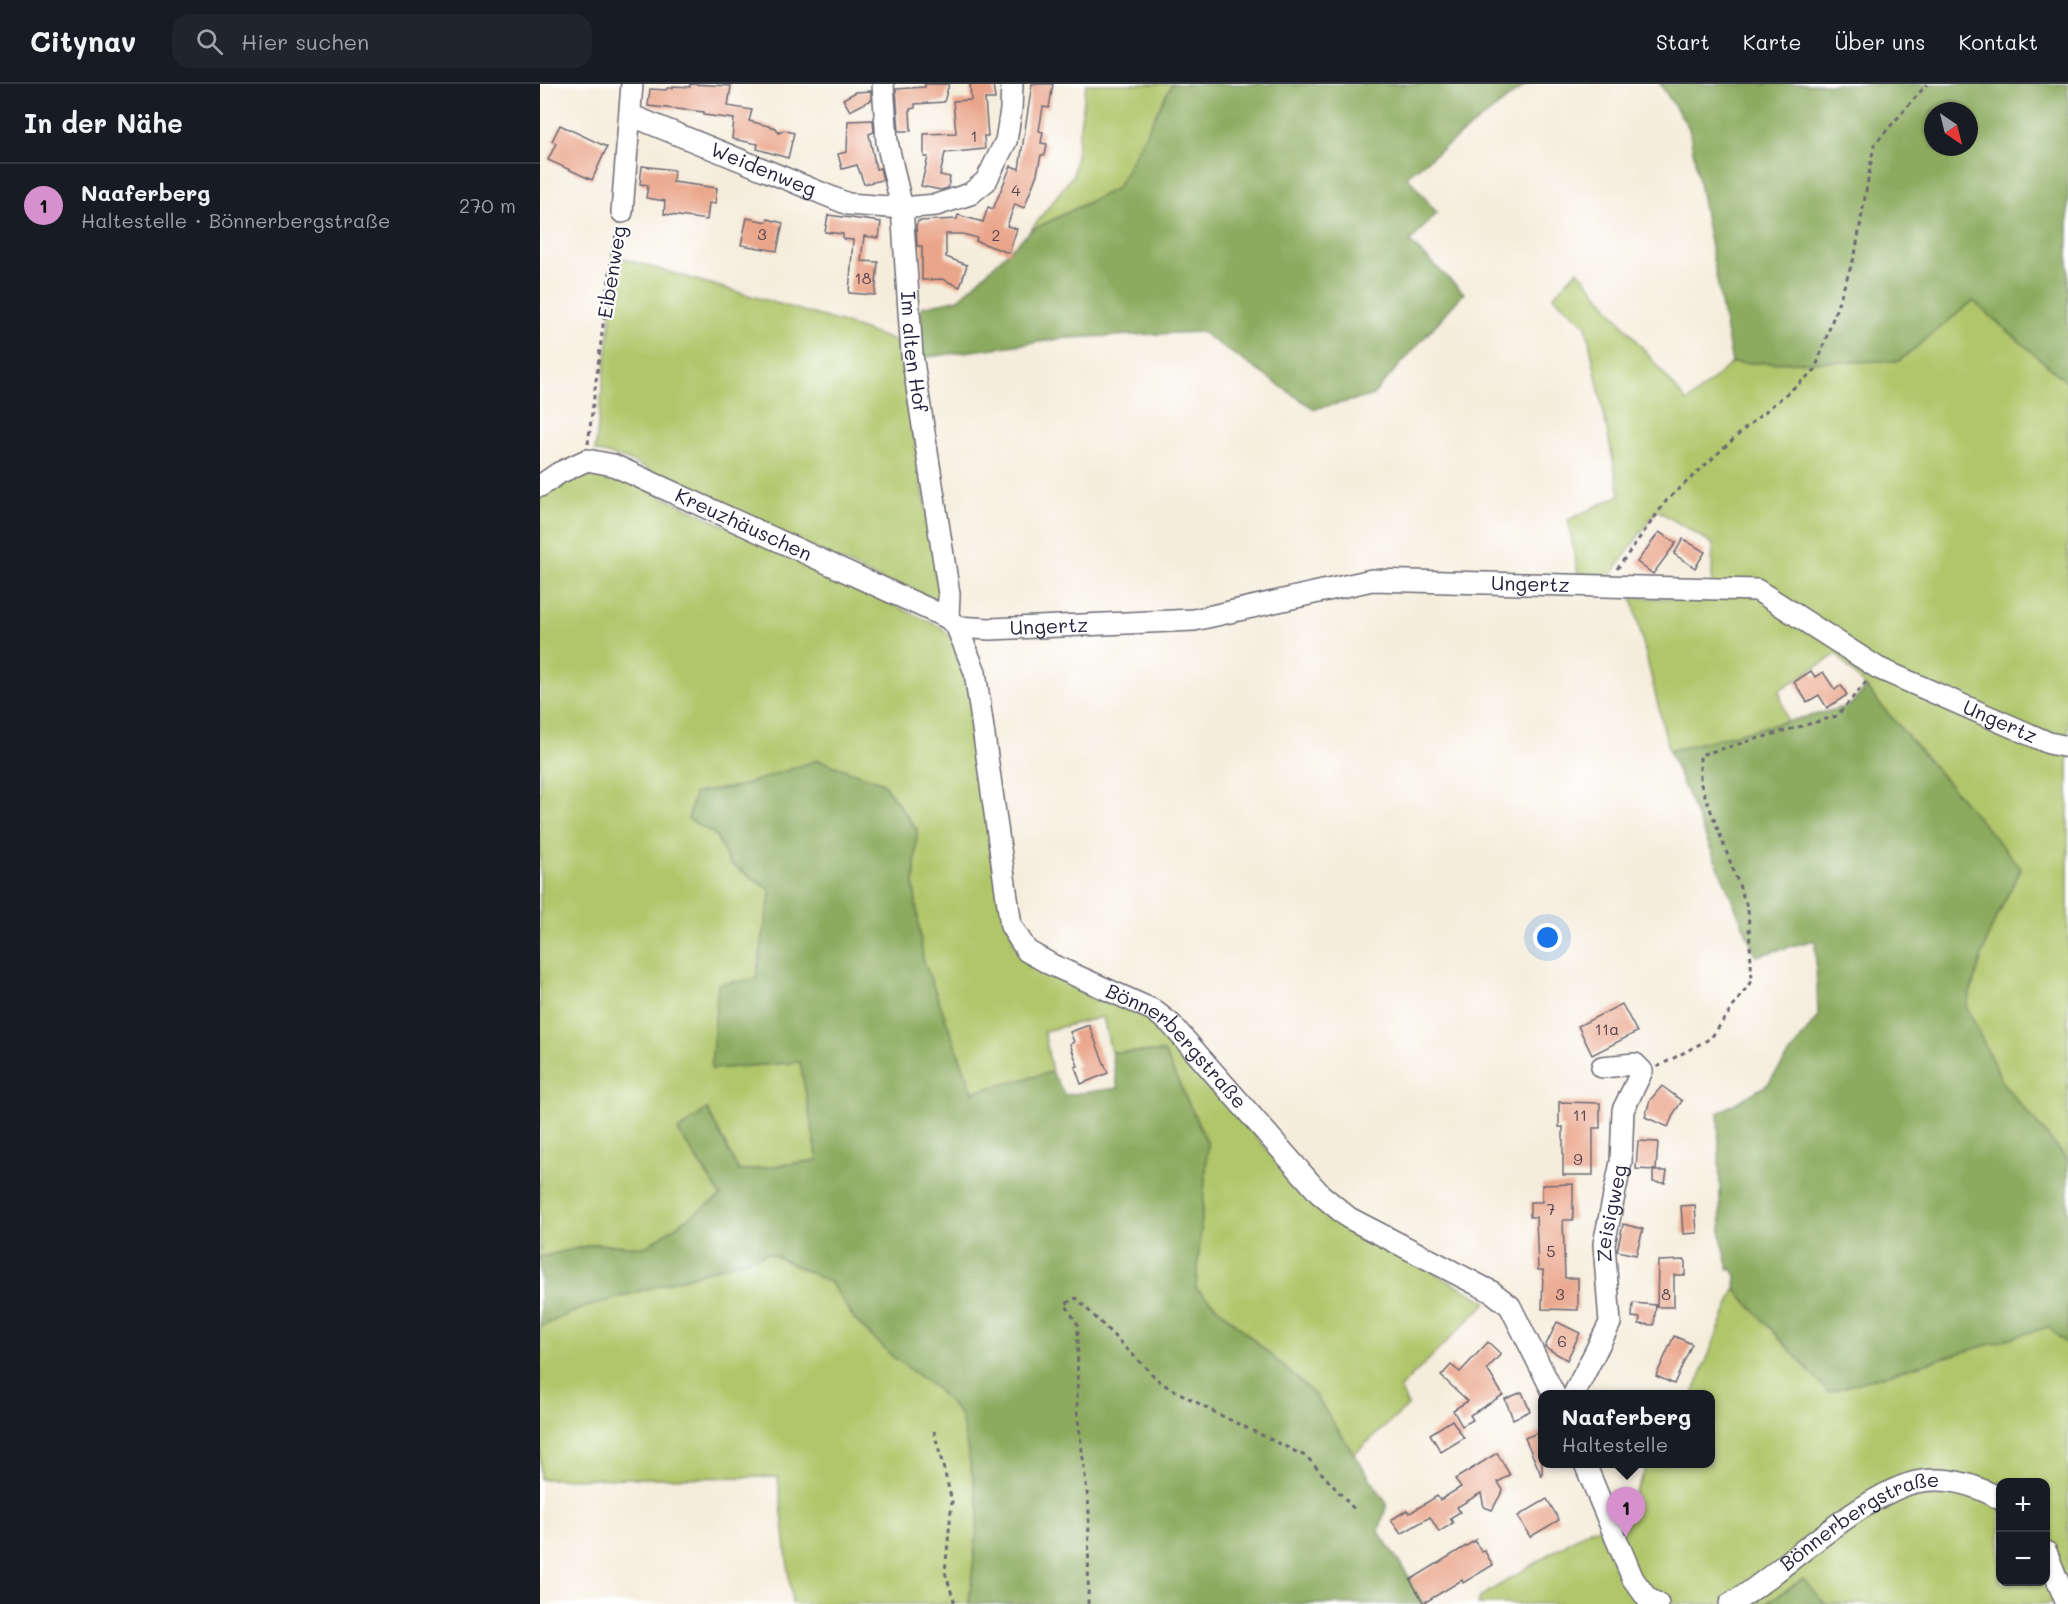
<!DOCTYPE html>
<html lang="de">
<head>
<meta charset="utf-8">
<style>
	:root { --surface:#171b24; --page:#20242c; --text:#f1f3f6; --muted:#9ea1a6; --line:#363941; --accent:#d690ce }
	body { margin:0; font-family:Mali,sans-serif; background:var(--page); color:var(--text) }
	.controls { position:absolute; right:18px; bottom:18px; display:grid; overflow:hidden; border-radius:12px; box-shadow:0 2px 4px #0004 }
	.controls button { width:54px; height:54px; display:grid; place-items:center; padding:0; border:0; border-bottom:2px solid var(--line); background:var(--surface); color:var(--text); font:30px sans-serif }
	.compass { position:absolute; left:1384px; top:18px; width:54px; height:54px; border-radius:50%; background:var(--surface); box-shadow:0 2px 4px #0004; rotate:145deg }
	.you { position:absolute; left:1008px; top:854px; width:21px; height:21px; margin:-15px; border:4px solid #fff; border-radius:50%; background:#1a73e8; box-shadow:0 0 0 9px #1a73e833 }
	.badge { display:grid; place-items:center; width:39px; height:39px; border-radius:50%; background:var(--accent); color:#111; font-size:20px; font-weight:700 }
	.pin { position:absolute; translate:-50% -50px; filter:drop-shadow(0 2px 3px #0008) }
	.pin::after { content:''; position:absolute; top:32px; width:21px; height:18px; background:inherit; clip-path:polygon(0 0,100% 0,50% 100%) }
	.popup { position:absolute; left:998px; top:1306px; width:177px; height:78px; box-sizing:border-box; display:grid; place-content:center; border-radius:12px; background:var(--surface); filter:drop-shadow(0 2px 4px #0005); font-size:20px; white-space:nowrap; color:var(--muted) }
	.popup b { font-size:22px; color:var(--text) }
	.popup::after { content:''; position:absolute; left:50%; top:100%; margin-left:-12px; border:12px solid transparent; border-top-color:var(--surface) }
	.list { margin:0; padding:0; list-style:none }
	h2 { display:flex; justify-content:space-between; align-items:center; height:78px; margin:0; padding:0 24px; font-size:26px }
	h2 small { font-size:20px; font-weight:400; color:var(--muted) }
	.list li { display:grid; grid-template-columns:39px 1fr auto; gap:18px; align-items:center; box-sizing:border-box; height:84px; padding:0 24px; border-top:2px solid var(--line) }
	.list b { display:block; font-size:22px; white-space:nowrap }
	.list p { margin:0; font-size:20px; white-space:nowrap; color:var(--muted) }
	.list em { font-size:20px; font-style:normal; color:var(--muted) }
	.icon { flex:none; width:33px; height:33px; fill:none; stroke:currentColor; stroke-width:2; stroke-linecap:round; stroke-linejoin:round }
	.map { position:relative; flex:none; width:1528px; height:1520px; overflow:hidden }
	header { display:flex; align-items:center; gap:36px; box-sizing:border-box; height:84px; padding:0 30px; background:var(--surface); border-bottom:2px solid var(--line) }
	header strong { font-size:28px }
	nav { display:flex; gap:33px; margin-inline-start:auto; font-size:21px }
	.search { width:420px; height:54px; background:var(--page); display:flex; align-items:center; gap:15px; box-sizing:border-box; padding:0 21px; border-radius:18px; color:var(--muted); font-size:22px }
	main { display:flex }
	aside { flex:1; background:var(--surface) }
	.map>svg:first-child { display:block }
</style>
</head>
<body>
<header>
<strong>Citynav</strong>
<div class="search"><svg class="icon" aria-label="search" viewBox="0 0 24 24"><circle cx="10" cy="10" r="6"/><path d="M15 15l6 6"/></svg>Hier suchen</div>
<nav><a>Start</a><a>Karte</a><a>Über uns</a><a>Kontakt</a></nav>
</header>
<main>
<aside>
<h2>In der Nähe<small></small></h2>
<ul class="list">
<li><span class="badge">1</span><div><b>Naaferberg</b><p>Haltestelle · Bönnerbergstraße</p></div><em>270 m</em></li>
</ul>
</aside>
<div class="map">
<svg width="1528" height="1520" viewBox="0 0 1528 1520">
	<rect width="100%" height="100%" fill="#fff"/>
	<filter id="ink" filterUnits="userSpaceOnUse"><feTurbulence type="fractalNoise" baseFrequency=".0167" numOctaves="2"/><feDisplacementMap in="SourceGraphic" scale="12" xChannelSelector="R" yChannelSelector="G"/><feConvolveMatrix kernelMatrix="1 2 1 2 8 2 1 2 1" color-interpolation-filters="sRGB"/></filter>
	<filter id="wash" filterUnits="userSpaceOnUse"><feTurbulence type="fractalNoise" baseFrequency=".008" numOctaves="4" result="noise"/><feDisplacementMap in="SourceGraphic" scale="24" xChannelSelector="R" yChannelSelector="G"/><feGaussianBlur stdDeviation="1.35" result="paint"/><feColorMatrix in="noise" values="0 0 0 0 0 0 0 0 0 0 0 0 0 0 0 0 0 1.4 0 .05"/><feComposite in="paint" operator="in"/></filter>
	<g filter="url(#wash)">
		<rect width="100%" height="100%" fill="#f5eddb"/>
		<g fill="#b0c66a" stroke="#697452" stroke-width="1.5" fill-rule="evenodd">
			<polygon points="546,0 632,0 577,104 490,147 533,91"/>
			<polygon points="78,173 304,239 358,258 401,510 394,518 385,517 86,375 55,367"/>
			<polygon points="1038,186 1147,318 1192,279 1359,277 1433,217 1528,299 1528,1076 1464,1001 1426,922 1450,847 1481,784 1297,570 1239,606 1247,637 1129,667 1092,513 1171,516 1173,460 1117,426 1071,491 1038,490 1028,436 1080,411 1046,241 1013,212"/>
			<polygon points="67,388 137,419 401,543 417,560 424,579 473,857 490,882 519,891 619,938 748,1090 799,1136 947,1218 860,1304 868,1322 814,1370 775,1311 656,1204 668,1060 624,968 571,968 563,933 504,947 512,988 433,1008 383,875 374,803 377,746 343,699 278,676 200,702 155,709 189,779 231,806 216,895 171,985 260,978 278,1076 199,1087 167,1025 138,1047 181,1112 105,1163 55,1160 0,1173 0,414 35,392"/>
			<polygon points="229,1169 291,1199 315,1236 353,1273 398,1306 421,1332 439,1425 429,1520 252,1520 238,1393 0,1395 0,1243 40,1225"/>
			<path d="M1195,1205L1288,1308L1508,1243L1528,1261V1520H1285L1263,1495L1225,1520H938L940,1513L1050,1445L1079,1442L1108,1380H1170V1310H1153ZM1460,1398H1506V1498H1460Z"/>
		</g>
		<g fill="#8cab5e" stroke="#57664c" stroke-width="1.5" fill-rule="evenodd">
			<polygon points="632,0 987,0 867,92 897,129 870,158 924,209 832,312 774,325 661,248 528,254 381,274 381,223 419,215 490,147 577,104"/>
			<path d="M1120,0H1528V299L1433,217L1359,277L1192,279L1149,44ZM1393,27H1429V63H1393Z"/>
			<polygon points="1326,604 1481,784 1450,847 1426,922 1464,1001 1528,1076 1528,1261 1508,1243 1288,1308 1195,1205 1196,1192 1192,1185 1189,1186 1181,1152 1178,1029 1227,1001 1278,932 1275,856 1216,872 1129,667 1309,622"/>
			<polygon points="278,676 343,699 377,746 374,803 383,875 433,1008 512,988 525,1011 578,1004 571,968 624,968 668,1060 656,1204 775,1311 847,1420 839,1448 887,1520 429,1520 439,1425 421,1332 398,1306 353,1273 315,1236 291,1199 229,1169 40,1225 0,1243 0,1173 55,1160 105,1163 181,1112 138,1047 167,1025 199,1087 278,1076 260,978 171,985 178,900 216,895 231,806 189,779 176,751 148,735 155,709 200,702"/>
			<polygon points="1263,1495 1285,1520 1225,1520"/>
		</g>
		<g id="blocks">
			<g fill="#eaa68b">
				<polygon points="150,0 191,2 188,22 212,26 209,37 236,44 239,49 244,46 254,49 248,74 217,65 218,60 192,55 194,35 164,31 164,28 108,22 110,5 126,6 127,4 133,4 133,2 150,3"/>
				<polygon points="385,0 409,0 404,18 375,20 375,24 370,25 371,47 359,47 356,5 385,3"/>
				<polygon points="430,0 453,0 455,15 445,15 448,52 444,52 445,65 405,69 400,91 410,93 408,104 401,106 381,102 388,73 384,73 384,50 416,49 413,17 431,16"/>
				<polygon points="492,0 513,0 509,24 503,23 499,47 503,48 501,59 507,60 505,71 501,71 497,90 484,124 475,120 467,142 477,145 469,169 436,157 437,154 423,150 406,150 406,173 427,181 420,203 402,195 382,196 382,162 377,162 376,142 378,137 417,135 418,131 443,138 448,123 453,125 471,82 479,85"/>
				<polygon points="331,7 331,16 310,27 303,15 316,8"/>
				<polygon points="333,36 334,48 329,50 336,85 340,84 343,96 324,100 317,81 302,85 298,70 307,68 308,37"/>
				<polygon points="20,41 67,63 52,96 8,76 16,59 12,57"/>
				<polygon points="102,82 134,86 133,98 177,104 175,120 169,119 167,136 124,130 125,117 106,114 108,101 100,100"/>
				<polygon points="288,131 341,138 339,154 324,152 321,177 338,178 335,211 309,209 313,156 303,155 303,150 285,148"/>
				<polygon points="207,134 227,138 228,135 243,139 237,167 201,161"/>
				<polygon points="1119,448 1136,459 1113,490 1097,478"/>
				<polygon points="1143,455 1165,468 1155,484 1134,470"/>
				<polygon points="1271,587 1275,593 1283,588 1295,606 1301,601 1307,611 1287,624 1279,611 1267,618 1254,598"/>
				<polygon points="1082,920 1097,948 1052,971 1038,942"/>
				<polygon points="549,941 568,989 541,1000 535,983 538,982 530,960 534,958 530,948"/>
				<polygon points="1122,1002 1142,1017 1134,1029 1128,1043 1105,1033 1110,1016"/>
				<polygon points="1019,1018 1060,1019 1060,1044 1053,1044 1053,1091 1023,1091 1023,1043 1019,1043"/>
				<polygon points="1098,1057 1118,1058 1116,1086 1096,1085"/>
				<polygon points="1113,1087 1127,1087 1125,1099 1113,1098"/>
				<polygon points="1033,1100 1033,1136 1023,1136 1025,1194 1038,1194 1038,1226 1002,1225 1003,1186 998,1186 996,1133 990,1133 990,1118 1002,1118 1002,1101"/>
				<polygon points="1155,1121 1157,1149 1143,1150 1141,1122"/>
				<polygon points="1083,1140 1103,1145 1096,1171 1077,1167"/>
				<polygon points="1145,1176 1145,1191 1134,1191 1134,1223 1117,1223 1118,1177"/>
				<polygon points="1093,1219 1116,1221 1114,1241 1099,1240 1100,1234 1092,1233"/>
				<polygon points="1017,1238 1040,1249 1027,1276 1005,1263"/>
				<polygon points="1134,1252 1152,1260 1134,1300 1116,1292"/>
				<polygon points="948,1258 961,1270 947,1285 963,1311 930,1331 933,1336 922,1342 913,1326 928,1317 901,1292 911,1281 920,1288"/>
				<polygon points="982,1308 990,1327 973,1335 965,1315"/>
				<polygon points="912,1336 924,1354 901,1368 890,1350"/>
				<polygon points="1002,1347 1002,1393 985,1354"/>
				<polygon points="957,1369 970,1391 958,1398 963,1406 952,1426 944,1423 941,1409 917,1423 920,1428 910,1434 913,1439 899,1448 890,1433 861,1450 851,1436 867,1426 870,1429 897,1412 900,1416 921,1403 915,1395"/>
				<polygon points="1007,1415 1019,1436 990,1453 978,1432"/>
				<polygon points="936,1456 935,1458 942,1468 944,1466 953,1481 923,1499 922,1496 884,1519 870,1496"/>
			</g>
		</g>
	</g>
	<g filter="url(#ink)">
		<use href="#blocks" fill-opacity="0" stroke="#6c6973" stroke-width="1.5"/>
		<g fill="none" stroke-linecap="round" stroke-linejoin="round">
			<g stroke="#6c6973" stroke-width="24">
				<g id="minor">
					<path id="s1" d="M343,0L347,58L362,124L372,271L409,510L408,534"/>
					<path id="s2" d="M90,31L308,120L362,124L396,121L430,110L446,97L466,57L471,26L472,0"/>
					<polyline points="82,128 92,0"/>
					<path id="s3" d="M0,402L19,389L47,376L73,381L408,534L417,543L435,588L471,842L487,867L512,881L613,926L631,940L780,1110L809,1134L952,1208L970,1222L1014,1310"/>
					<path id="s4" d="M417,543L450,545L654,536L832,496L1217,506L1338,584L1509,659L1528,663"/>
					<path id="s5" d="M1034,1310L1070,1239L1064,1160L1081,1078L1083,1026L1102,987L1095,980L1062,983"/>
					<polyline points="1045,1380 1093,1495 1107,1514 1118,1520"/>
					<polyline points="1506,1468 1527,1520"/>
					<path id="s6" d="M1190,1520C1204,1513 1216,1503 1228,1494C1264,1466 1339,1402 1382,1397C1410,1393 1436,1401 1460,1415"/>
				</g>
			</g>
			<g stroke="#6c6973" stroke-width="3" stroke-dasharray="4.5 4.5" stroke-linecap="butt">
				<polyline points="48,360 73,163 78,144"/>
				<polyline points="1077,485 1127,416 1209,341 1275,286 1315,171 1334,61 1387,0"/>
				<polyline points="1117,983 1171,954 1212,896 1208,825 1160,698 1160,671 1297,632 1327,597"/>
				<polyline points="394,1347 412,1417 405,1488 415,1520"/>
				<polyline points="548,1520 549,1424 537,1326 538,1241 525,1220 536,1214 621,1299 680,1331 767,1373 815,1426"/>
			</g>
			<use href="#minor" stroke="#fff" stroke-width="21"/>
		</g>
	</g>
	<g text-anchor="middle" stroke-width="4.5" stroke-linejoin="round" paint-order="stroke">
		<g font-size="16" fill="#54434f">
			<text x="434" y="58">1</text>
			<text x="476" y="112">4</text>
			<text x="222" y="156">3</text>
			<text x="456" y="157">2</text>
			<text x="323" y="200">18</text>
			<text x="1067" y="951">11a</text>
			<text x="1040" y="1037">11</text>
			<text x="1038" y="1081">9</text>
			<text x="1011" y="1131">7</text>
			<text x="1011" y="1173">5</text>
			<text x="1020" y="1216">3</text>
			<text x="1126" y="1216">8</text>
			<text x="1022" y="1263">6</text>
		</g>
		<g font-size="20" fill="#22223b" stroke="#fff">
			<text dy="7" stroke="none"><textPath href="#s2" startOffset="144">Weidenweg</textPath></text>
			<text transform="translate(72 188) rotate(-81)" y="7">Eibenweg</text>
			<text dy="7" stroke="none"><textPath href="#s1" startOffset="270">Im alten Hof</textPath></text>
			<text dy="7" stroke="none"><textPath href="#s3" startOffset="224">Kreuzhäuschen</textPath></text>
			<text dy="7" stroke="none"><textPath href="#s4" startOffset="578">Ungertz</textPath></text>
			<text dy="7" stroke="none"><textPath href="#s4" startOffset="92">Ungertz</textPath></text>
			<text dy="7" stroke="none"><textPath href="#s4" startOffset="1082">Ungertz</textPath></text>
			<text dy="7" stroke="none"><textPath href="#s3" startOffset="976">Bönnerbergstraße</textPath></text>
			<text dy="7" stroke="none"><textPath href="#s5" startOffset="190">Zeisigweg</textPath></text>
			<text dy="7" stroke="none"><textPath href="#s6" startOffset="156">Bönnerbergstraße</textPath></text>
		</g>
	</g>
</svg>
<div class="controls">
<button>+</button>
<button>−</button>
</div>
<svg class="compass" viewBox="-18 -18 36 36"><path d="M0-13l5 13h-10z" fill="#e53935"/><path d="M0 13l5-13h-10z" fill="#9ea1a6"/></svg>
<div class="you"></div>
<div class="pin badge" style="left:1086px;top:1453px">1</div>
<div class="popup"><b>Naaferberg</b>Haltestelle</div>
</div>
</main>
</body>
</html>
